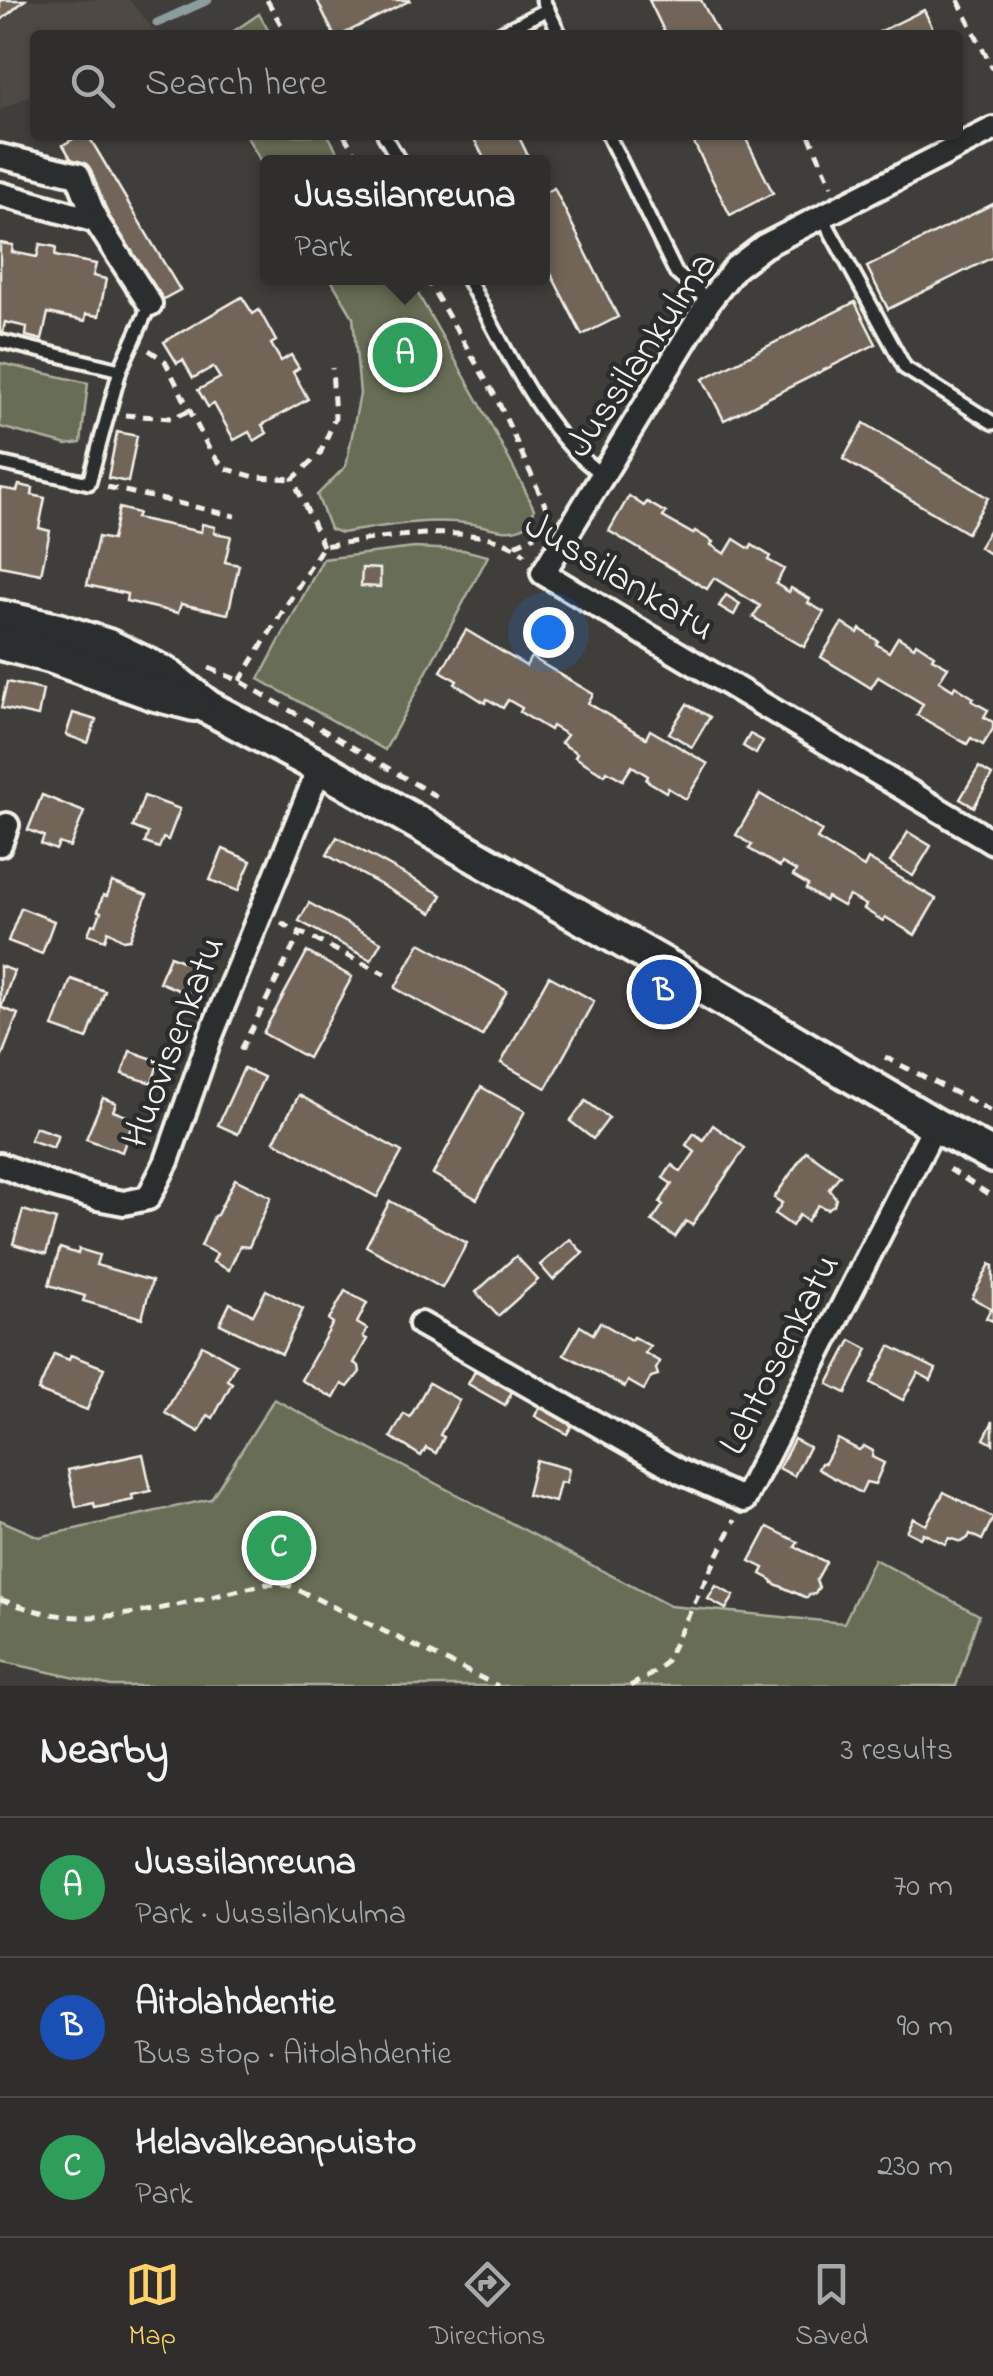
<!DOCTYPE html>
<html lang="en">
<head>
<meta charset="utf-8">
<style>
	:root { --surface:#302e2c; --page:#383634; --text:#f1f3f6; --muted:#a8a8a9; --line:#4b4a48; --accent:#ffd166 }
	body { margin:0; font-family:"Indie Flower",sans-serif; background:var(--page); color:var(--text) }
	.you { position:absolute; left:548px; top:632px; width:35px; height:35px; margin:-25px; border:8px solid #fff; border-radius:50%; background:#1a73e8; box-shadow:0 0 0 15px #1a73e833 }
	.badge { display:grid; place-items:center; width:65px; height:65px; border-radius:50%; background:var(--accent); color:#fff; font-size:32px; font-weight:700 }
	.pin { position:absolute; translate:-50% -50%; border:5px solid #fff; box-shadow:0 2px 10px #0006 }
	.popup { position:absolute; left:260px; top:155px; width:290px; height:130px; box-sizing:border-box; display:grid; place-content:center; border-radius:10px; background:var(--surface); filter:drop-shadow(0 2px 8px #0005); font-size:32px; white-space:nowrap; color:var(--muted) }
	.popup b { font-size:38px; color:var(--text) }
	.popup::after { content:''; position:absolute; left:50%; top:100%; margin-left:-20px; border:20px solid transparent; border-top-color:var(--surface) }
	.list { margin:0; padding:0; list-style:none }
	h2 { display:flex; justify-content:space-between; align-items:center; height:130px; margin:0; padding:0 40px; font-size:42px }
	h2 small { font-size:32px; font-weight:400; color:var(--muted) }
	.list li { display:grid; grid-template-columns:65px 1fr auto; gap:30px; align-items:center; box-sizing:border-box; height:140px; padding:0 40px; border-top:2px solid var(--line) }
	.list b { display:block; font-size:38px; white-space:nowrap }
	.list p { margin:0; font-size:32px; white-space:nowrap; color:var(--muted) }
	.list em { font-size:32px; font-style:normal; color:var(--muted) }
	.icon { flex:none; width:55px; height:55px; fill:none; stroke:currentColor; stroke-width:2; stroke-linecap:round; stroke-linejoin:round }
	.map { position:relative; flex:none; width:993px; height:1686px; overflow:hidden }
	.search { position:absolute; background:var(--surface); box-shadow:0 2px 8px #0004; left:30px; right:30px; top:30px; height:110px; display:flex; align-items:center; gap:25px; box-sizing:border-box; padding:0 35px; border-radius:10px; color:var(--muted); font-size:38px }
	.sheet { height:550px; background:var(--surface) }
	nav { display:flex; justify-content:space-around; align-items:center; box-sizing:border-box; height:140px; border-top:2px solid var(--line); background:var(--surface); font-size:28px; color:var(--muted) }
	nav a { display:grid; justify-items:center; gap:5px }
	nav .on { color:var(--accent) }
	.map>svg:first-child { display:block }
</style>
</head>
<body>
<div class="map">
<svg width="993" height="1686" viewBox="0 0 993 1686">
	<rect width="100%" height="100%" fill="#403e3b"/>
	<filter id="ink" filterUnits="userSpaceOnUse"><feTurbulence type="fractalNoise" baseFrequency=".01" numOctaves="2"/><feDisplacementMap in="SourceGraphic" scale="20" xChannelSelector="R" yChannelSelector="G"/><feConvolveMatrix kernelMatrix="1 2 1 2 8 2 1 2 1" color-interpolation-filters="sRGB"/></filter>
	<g filter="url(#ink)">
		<polygon fill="#4f4a44" points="0,0 129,0 158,35 35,35 35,93 0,110"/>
		<g fill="#676e54" stroke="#aeb09e" stroke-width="2.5">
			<polygon points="259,14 271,35 228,35"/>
			<polygon points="246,135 328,135 343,162 268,162 267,172"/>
			<path d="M330,278H409L479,402L523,486L534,509L532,522C511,537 496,528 473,524C429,517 384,526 341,533L330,529L317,495L346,466L360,394L353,317Z"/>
			<polygon points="0,363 88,383 81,443 67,445 0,427"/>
			<polygon points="414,548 463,550 488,556 385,750 259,679 323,559"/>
			<polygon points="274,1399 670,1606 844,1623 874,1559 979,1615 956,1686 111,1686 0,1661 0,1520 39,1537 211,1499"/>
		</g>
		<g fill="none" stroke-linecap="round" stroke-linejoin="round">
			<polyline stroke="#8d9c9e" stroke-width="9" points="157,23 208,0"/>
		</g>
		<g fill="#726559" stroke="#f4f1e8" stroke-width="2.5">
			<polygon points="0,0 25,0 0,21"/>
			<polygon points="317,0 411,0 341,35 334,35"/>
			<polygon points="649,0 701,0 719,35 666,35"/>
			<polygon points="924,10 936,35 873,35"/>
			<polygon points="80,135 88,135 180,290 156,303 63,145"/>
			<polygon points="472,135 518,135 531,162 486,162"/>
			<polygon points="690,135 744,135 773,193 730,215"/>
			<polygon points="554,188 618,317 582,335 542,256 542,194"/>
			<polygon points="993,204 993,257 888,309 867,267"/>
			<polygon points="0,243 13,245 12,252 37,257 40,244 56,247 55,256 96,264 93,276 106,279 99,316 86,314 85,321 48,313 42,340 26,336 27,327 5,322 3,333 0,332"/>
			<polygon points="242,297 253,314 259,310 276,341 271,344 281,361 291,355 299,368 293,372 308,399 262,425 267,433 254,441 249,432 234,440 214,404 208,407 198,390 220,378 213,367 193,378 183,360 177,363 164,342"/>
			<polygon points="855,302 876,344 724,420 703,379"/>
			<polygon points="864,423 988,498 967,533 843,459"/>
			<polygon points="117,432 137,436 128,482 108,478"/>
			<polygon points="19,485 33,488 32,495 45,498 39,528 50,531 41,574 0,566 0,488 17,491"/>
			<polygon points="629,496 644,506 647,502 666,513 663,517 693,534 695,531 713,542 711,545 725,554 734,539 750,549 752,545 770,556 768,560 784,569 776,584 789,592 791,588 810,599 808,603 824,612 804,647 753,617 760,606 714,578 707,589 609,531"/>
			<polygon points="119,508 138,513 136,518 201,532 202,524 215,527 214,533 231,536 225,562 239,565 228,614 181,604 178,613 126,601 127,594 87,585 98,537 112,540"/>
			<polygon points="993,524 993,556 979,547"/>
			<polygon points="362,568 380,569 380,587 361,586"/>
			<polygon points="726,595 740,604 734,615 719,606"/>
			<polygon points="842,623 858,633 860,629 878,641 876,644 889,652 898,637 914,647 916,643 934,655 932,658 948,667 939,681 953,690 955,686 974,698 972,701 988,710 984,717 993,722 993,729 983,745 971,738 967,744 917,715 923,704 878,677 871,688 821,657"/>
			<polygon points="466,630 526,666 531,657 593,694 588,703 646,738 650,730 708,764 686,799 668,788 666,792 646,780 648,776 632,766 623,780 607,771 605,775 575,757 577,753 561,743 567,735 552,726 550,730 520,712 522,708 508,700 503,708 487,699 485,703 455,684 457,681 441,671"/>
			<polygon points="7,682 43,690 38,716 1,708"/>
			<polygon points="687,704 710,717 692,747 669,733"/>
			<polygon points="73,713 96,720 88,743 66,735"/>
			<polygon points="750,734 763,741 756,754 743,746"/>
			<polygon points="979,767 992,775 974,807 960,799"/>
			<polygon points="760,794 822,831 817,839 864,867 868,859 936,899 915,935 885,917 883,921 864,909 866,905 849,896 843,906 827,897 825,901 806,889 808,885 793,876 796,871 782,863 780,867 749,849 752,845 736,835"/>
			<polygon points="42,795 84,812 70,847 59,843 56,850 41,844 44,836 28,830"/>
			<polygon points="144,796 180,809 168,840 163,838 159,848 145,843 148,833 133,827"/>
			<polygon points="908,832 931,846 913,876 890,862"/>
			<polygon points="337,837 442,895 432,913 327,855"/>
			<polygon points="223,849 251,861 238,891 210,880"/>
			<polygon points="112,882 147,895 130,939 123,940 108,931 105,940 88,934 92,924 96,925 101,912 98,911 103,895 107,896"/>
			<polygon points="309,903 381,942 371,960 299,921"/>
			<polygon points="21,908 54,921 42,954 8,941"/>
			<polygon points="420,943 507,991 482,1036 395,988"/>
			<polygon points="307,952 352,977 308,1058 263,1033"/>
			<polygon points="170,956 199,968 188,994 159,982"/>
			<polygon points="0,966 14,971 1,1008 0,1007"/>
			<polygon points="549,976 594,1001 546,1088 501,1063"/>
			<polygon points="71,979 105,991 87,1039 53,1027"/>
			<polygon points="0,1007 18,1014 0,1061"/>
			<polygon points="130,1051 159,1061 152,1083 122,1074"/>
			<polygon points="244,1068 264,1077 238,1134 218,1125"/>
			<polygon points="481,1087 525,1111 477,1199 433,1174"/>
			<polygon points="299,1095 402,1152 377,1197 274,1141"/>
			<polygon points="103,1098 116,1103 113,1111 134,1119 122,1152 86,1139"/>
			<polygon points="586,1101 609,1118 593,1139 570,1121"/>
			<polygon points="713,1125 745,1148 692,1225 686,1221 675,1237 652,1221 663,1205 660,1202 672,1184 663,1178 672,1165 681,1172 695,1152 686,1145 694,1133 703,1140"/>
			<polygon points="35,1127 58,1135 53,1148 30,1140"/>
			<polygon points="806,1151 840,1175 829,1189 836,1198 834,1205 827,1209 818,1205 807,1221 799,1215 792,1226 775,1214 782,1203 774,1198"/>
			<polygon points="235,1179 271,1197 249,1247 240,1246 229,1270 213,1262 217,1254 201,1246 214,1216 217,1215"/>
			<polygon points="390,1201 467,1243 442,1288 366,1246"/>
			<polygon points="23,1210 56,1220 46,1254 13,1244"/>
			<polygon points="570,1239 583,1253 553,1280 540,1265"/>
			<polygon points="60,1248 78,1254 79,1249 99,1255 96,1265 152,1281 142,1318 83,1301 85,1296 49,1285"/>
			<polygon points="516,1256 538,1280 498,1316 476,1292"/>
			<polygon points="990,1264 993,1266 993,1321 986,1318 991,1308 972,1298"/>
			<polygon points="266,1290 303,1309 282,1354 220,1324 230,1303 253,1315"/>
			<polygon points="345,1291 367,1303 357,1323 367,1329 363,1337 367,1339 354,1363 359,1366 360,1372 348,1387 342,1384 334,1398 301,1380 333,1323 329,1320"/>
			<polygon points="600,1322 631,1340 633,1337 650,1346 645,1353 660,1362 656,1369 658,1375 651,1377 644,1390 628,1381 625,1387 564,1354 580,1326 593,1334"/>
			<polygon points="851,1340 868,1349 846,1393 828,1384"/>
			<polygon points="202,1345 236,1364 227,1380 232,1383 213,1418 208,1415 199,1432 165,1413"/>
			<polygon points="890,1346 936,1369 931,1380 918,1373 903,1400 871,1383"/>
			<polygon points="54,1354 69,1360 71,1355 104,1368 87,1410 38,1391"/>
			<polygon points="478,1366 515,1386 505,1405 468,1384"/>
			<polygon points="429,1383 459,1400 440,1435 444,1437 436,1453 426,1448 421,1456 391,1437 404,1414 410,1417"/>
			<polygon points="543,1400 576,1418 567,1434 535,1416"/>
			<polygon points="993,1421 993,1444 984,1439"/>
			<polygon points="794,1439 809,1447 794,1476 779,1468"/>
			<polygon points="838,1439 859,1450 864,1446 873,1451 872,1457 884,1463 875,1484 866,1482 861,1493 818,1469 821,1463 825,1463"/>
			<polygon points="143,1454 151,1491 132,1495 133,1500 95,1508 94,1503 76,1507 68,1470"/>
			<polygon points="536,1460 569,1469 566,1483 560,1482 555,1502 527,1495"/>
			<polygon points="944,1492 993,1518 982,1540 970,1534 968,1538 961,1542 949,1538 945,1544 923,1533 920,1538 906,1531 913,1518 926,1525"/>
			<polygon points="768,1527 798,1542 795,1547 826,1562 816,1581 819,1587 815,1594 809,1595 807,1598 773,1583 772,1580 761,1574 764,1568 750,1561"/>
			<polygon points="716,1586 734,1596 726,1609 708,1599"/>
		</g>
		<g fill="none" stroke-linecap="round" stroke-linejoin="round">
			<g stroke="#f4f1e8" stroke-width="19">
				<g id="service">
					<polyline points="543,0 560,35"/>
					<polyline points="497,35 548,9"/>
					<polyline points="384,135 400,162"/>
					<polyline points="608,135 676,273 709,301"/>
					<polyline points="822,216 905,368 993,423"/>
					<path d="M467,278C503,342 541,433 603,475"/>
					<polyline points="0,341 120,370"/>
					<polyline points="0,463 89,483 120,370 150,304"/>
				</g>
			</g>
			<g stroke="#f4f1e8" stroke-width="30">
				<g id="minor">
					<polyline points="993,129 764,246 735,268 709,301 543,573 993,842"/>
					<polyline points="0,156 78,175 96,221 150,304"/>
					<polyline points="0,194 96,221"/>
					<polyline points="0,844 7,825"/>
					<polyline points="0,1165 49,1184 97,1198 124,1203 148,1198 167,1161 211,1035 320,767"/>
					<polyline points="421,1324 681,1472 744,1500 935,1125"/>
				</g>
			</g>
			<g stroke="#f4f1e8" stroke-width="40">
				<g id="secondary">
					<polyline points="0,617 58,630 108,646 166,674 208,707 320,767 677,972 935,1125 993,1156"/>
					<polyline points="0,643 50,656 155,694 194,704"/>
				</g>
			</g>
			<g stroke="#f4f1e8" stroke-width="5" stroke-dasharray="10 8" stroke-linecap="butt">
				<polyline points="267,0 287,35"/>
				<polyline points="958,0 993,69"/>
				<polyline points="344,135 360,162"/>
				<polyline points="809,135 832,186"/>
				<polyline points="426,278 497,399 550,516"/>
				<polyline points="149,350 165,361 210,451 224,468 255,477 293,479"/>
				<polyline points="125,415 172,418 190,410"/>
				<polyline points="107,487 235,516"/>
				<polyline points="515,545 535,536"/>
				<polyline points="323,546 293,479 320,454 335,418 332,368"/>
				<polyline points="209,668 240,681 439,798"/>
				<path d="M240,681L323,546C372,539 488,518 525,555"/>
				<polyline points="281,923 385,974"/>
				<polyline points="241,1050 301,932"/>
				<polyline points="885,1057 993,1112"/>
				<polyline points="949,1169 993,1197"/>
				<path d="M0,1599C26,1609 54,1617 83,1617C145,1617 207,1597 266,1584L288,1585L498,1686"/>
				<polyline points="630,1686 647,1677 665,1663 735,1520"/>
			</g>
			<use href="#service" stroke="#2a2d2e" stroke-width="11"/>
			<use href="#minor" stroke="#2a2d2e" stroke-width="22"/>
			<use href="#secondary" stroke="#2a2d2e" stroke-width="32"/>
		</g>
	</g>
	<g text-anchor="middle" stroke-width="9" stroke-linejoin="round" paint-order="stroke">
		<g font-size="40" fill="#f4f1e8" stroke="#2a2d2e">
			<text transform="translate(639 353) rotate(-56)" y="14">Jussilankulma</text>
			<text transform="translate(621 574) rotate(31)" y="14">Jussilankatu</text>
			<text transform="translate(171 1041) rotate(-69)" y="14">Huovisenkatu</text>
			<text transform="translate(777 1353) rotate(-63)" y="14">Lehtosenkatu</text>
		</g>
	</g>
</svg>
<div class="you"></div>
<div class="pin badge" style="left:405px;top:355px;background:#2e9e5b">A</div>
<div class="popup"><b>Jussilanreuna</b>Park</div>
<div class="pin badge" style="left:664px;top:992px;background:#1a4fb4">B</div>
<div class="pin badge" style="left:279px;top:1548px;background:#2e9e5b">C</div>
<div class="search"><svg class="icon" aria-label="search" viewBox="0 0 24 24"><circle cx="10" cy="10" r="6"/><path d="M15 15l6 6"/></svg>Search here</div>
</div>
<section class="sheet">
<h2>Nearby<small>3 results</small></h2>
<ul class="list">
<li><span class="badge" style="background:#2e9e5b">A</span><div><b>Jussilanreuna</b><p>Park · Jussilankulma</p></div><em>70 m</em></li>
<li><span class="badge" style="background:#1a4fb4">B</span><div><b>Aitolahdentie</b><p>Bus stop · Aitolahdentie</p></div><em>90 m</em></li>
<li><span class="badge" style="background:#2e9e5b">C</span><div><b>Helavalkeanpuisto</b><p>Park</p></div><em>230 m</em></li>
</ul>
</section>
<nav>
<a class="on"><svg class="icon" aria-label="map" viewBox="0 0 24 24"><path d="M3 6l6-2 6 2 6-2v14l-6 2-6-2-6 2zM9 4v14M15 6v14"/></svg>Map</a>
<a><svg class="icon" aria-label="directions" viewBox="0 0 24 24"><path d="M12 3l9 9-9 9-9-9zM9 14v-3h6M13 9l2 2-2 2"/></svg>Directions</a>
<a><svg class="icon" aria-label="saved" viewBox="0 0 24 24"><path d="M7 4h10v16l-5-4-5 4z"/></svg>Saved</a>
</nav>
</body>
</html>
